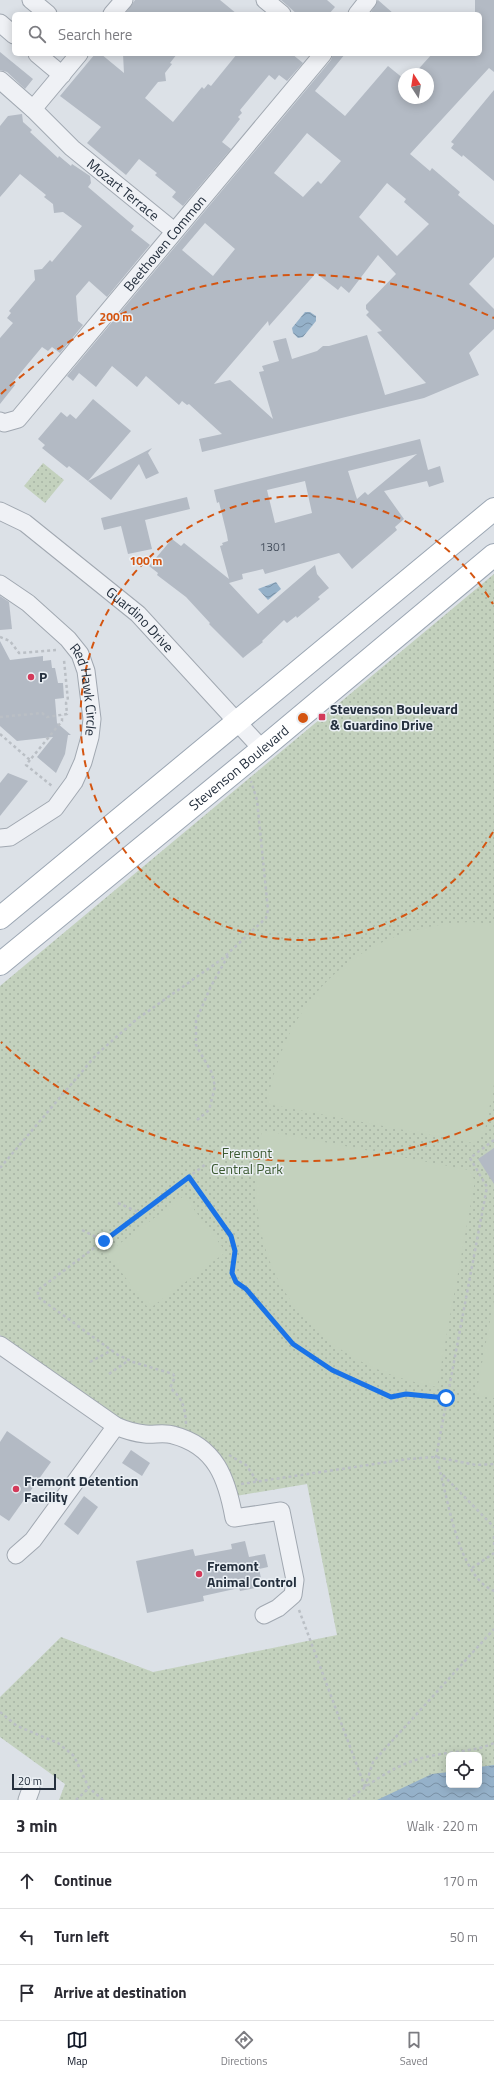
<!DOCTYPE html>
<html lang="en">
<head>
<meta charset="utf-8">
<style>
	:root { --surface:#fff; --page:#f2f2f3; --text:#2b2b33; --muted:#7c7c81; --line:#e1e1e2; --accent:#111827 }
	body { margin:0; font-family:"Titillium Web",sans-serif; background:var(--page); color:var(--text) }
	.controls { position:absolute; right:12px; bottom:12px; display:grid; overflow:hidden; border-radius:6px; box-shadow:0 2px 10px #0003 }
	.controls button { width:36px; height:36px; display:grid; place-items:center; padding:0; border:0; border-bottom:1px solid var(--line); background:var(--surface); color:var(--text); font:20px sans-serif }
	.compass { position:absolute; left:398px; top:68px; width:36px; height:36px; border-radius:50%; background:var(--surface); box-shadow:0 2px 10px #0003; rotate:348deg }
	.scale { position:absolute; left:12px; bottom:10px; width:44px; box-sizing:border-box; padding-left:4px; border:2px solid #25303e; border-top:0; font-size:11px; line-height:14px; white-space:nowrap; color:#25303e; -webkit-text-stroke:3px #ebf0f5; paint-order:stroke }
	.stop { position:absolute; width:12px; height:12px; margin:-9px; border:3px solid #1a73e8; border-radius:50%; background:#fff }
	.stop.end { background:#1a73e8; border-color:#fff; box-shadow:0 1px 4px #0008 }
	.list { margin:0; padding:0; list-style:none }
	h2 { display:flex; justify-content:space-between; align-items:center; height:52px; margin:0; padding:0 16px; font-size:17px }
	h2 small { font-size:13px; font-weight:400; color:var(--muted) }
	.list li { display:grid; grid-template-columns:26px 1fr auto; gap:12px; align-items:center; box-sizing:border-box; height:56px; padding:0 16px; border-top:1px solid var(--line) }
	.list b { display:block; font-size:15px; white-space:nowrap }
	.list em { font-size:13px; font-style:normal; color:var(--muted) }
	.icon { flex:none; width:22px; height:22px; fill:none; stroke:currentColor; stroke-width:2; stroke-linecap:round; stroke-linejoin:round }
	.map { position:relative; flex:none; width:494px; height:1800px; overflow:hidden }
	.search { position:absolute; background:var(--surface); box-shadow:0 2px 10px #0003; left:12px; right:12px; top:12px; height:44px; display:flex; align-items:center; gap:10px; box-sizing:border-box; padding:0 14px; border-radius:6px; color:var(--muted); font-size:15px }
	.sheet { height:220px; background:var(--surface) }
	nav { display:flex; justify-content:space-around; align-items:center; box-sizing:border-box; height:56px; border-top:1px solid var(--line); background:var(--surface); font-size:11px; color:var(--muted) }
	nav a { display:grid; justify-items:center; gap:2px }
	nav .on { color:var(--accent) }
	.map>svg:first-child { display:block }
</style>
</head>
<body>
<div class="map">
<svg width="494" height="1800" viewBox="0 0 494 1800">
	<defs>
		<pattern id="green-dots" width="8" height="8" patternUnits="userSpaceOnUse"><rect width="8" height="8" fill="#c3d1bd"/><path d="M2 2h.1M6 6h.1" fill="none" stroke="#a7b4a4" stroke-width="1.8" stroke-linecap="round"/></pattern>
		<pattern id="water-waves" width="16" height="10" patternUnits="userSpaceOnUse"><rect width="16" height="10" fill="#95b1c9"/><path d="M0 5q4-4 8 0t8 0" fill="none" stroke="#7990a5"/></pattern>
	</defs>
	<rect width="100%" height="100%" fill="#dce1e7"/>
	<g fill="url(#green-dots)" fill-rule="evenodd">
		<polygon points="43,463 64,480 45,503 24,486"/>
		<path d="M494,574V1800H59L65,1784L0,1737V1697L61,1637L153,1672L337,1635L307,1484L236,1496L213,1449L146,1427L123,1421L0,1335V986ZM449,1755H479V1785H449Z"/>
	</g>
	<g fill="#c3d1bd">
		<path d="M471,922L494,924V1084L484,1135L473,1143L267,1104C285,997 361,925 471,922Z"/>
		<path d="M262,1130L469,1170L475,1181L437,1387C304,1363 235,1262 262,1130Z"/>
		<polygon points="184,1196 226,1252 149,1309 107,1253"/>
		<polygon points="494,1300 494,1398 476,1395"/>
	</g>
	<g fill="url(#water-waves)">
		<polygon points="305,312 310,312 316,316 316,321 303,337 298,338 293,333 292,328"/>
		<polygon points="276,582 281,589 268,600 258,589"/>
		<polygon points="494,1765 494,1800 377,1800 432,1774 449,1772 449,1785 479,1785 479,1767"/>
	</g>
	<g fill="#b3bac4" fill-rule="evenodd">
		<polygon points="135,0 220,0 237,14 125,14"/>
		<polygon points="281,0 327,0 335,7 329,14 297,14"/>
		<polygon points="378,0 394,14 370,14"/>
		<path d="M475,0H494V72L489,68L410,154L430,171L432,168L460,192L458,195L494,225V257L469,284L494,309V329L469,353L479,375L424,398L202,452L199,439L222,434L189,404L187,405L182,401L179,405L146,376L137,387L112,366L96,387L79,373L73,381L67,376L331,60L333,54H345L315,91L345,116L388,66L404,79V98H428V74H414L432,54H480V14H475ZM307,133L341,161L321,184L318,181L303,197L274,173ZM387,183L406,199L404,202L429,224L397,256L359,217ZM205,223L235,249L213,276L182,250ZM378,255L396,274L366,305V309L369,312L366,315L382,331L377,332L426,383L385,395L367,335L329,346H323L317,351L292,359L286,338L273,341L279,361L262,366L264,371L259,372L273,419L230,380L214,384L268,321L269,326L316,273L338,290L341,286L349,293Z"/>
		<polygon points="0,52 33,79 25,89 7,72 0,70"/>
		<polygon points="95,54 101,54 124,73 123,54 177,54 170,63 172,64 165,73 166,81 158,82 145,98 173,122 202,87 204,89 208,84 211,86 237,54 292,54 303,63 287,81 279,75 275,80 269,75 240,110 242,113 238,117 240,119 222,142 231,149 183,206 172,197 176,192 155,175 157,173 139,159 126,175 87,143 101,127 60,96"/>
		<polygon points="494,90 494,181 463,155 462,157 451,148 454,144 451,142"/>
		<polygon points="22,114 23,122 32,130 30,132 58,158 59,156 71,166 72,164 90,176 91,183 88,187 134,226 131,230 150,245 107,297 89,281 76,296 78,321 83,325 60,353 52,347 48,351 42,347 12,383 15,385 0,404 0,338 13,323 7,318 11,313 9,311 35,280 34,270 42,269 50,260 52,262 82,226 63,212 54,213 53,204 44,197 46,195 20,174 0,197 0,126 8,116"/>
		<polygon points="93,399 131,431 88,481 69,466 67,468 42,448 45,445 38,439 61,412 67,417 70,414 76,419"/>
		<path d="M420,439L428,470L440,466L444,482L429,487L427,481L384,491L404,519L395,527L397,530L352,569L339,553L265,574L263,569L242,574L243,579L229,583L258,614L315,565L317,574L329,588L318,597L320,599L297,618L296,616L287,623L284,620L262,641L263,642L243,658L209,624L210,623L186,597L157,575L158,573L149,566L172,539L181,546L184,543L229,579L220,546L223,545L222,543L228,541L227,535L219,502L217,503L214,490ZM417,454L368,495L365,492L357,499L348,471ZM305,481L312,513L275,523L267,490Z"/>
		<polygon points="152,448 148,453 159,473 146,479 139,464 111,500 88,481"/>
		<polygon points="187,497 190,509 145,520 152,549 128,554 121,526 104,530 101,518"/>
		<polygon points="0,596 9,602 12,629 0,630"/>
		<polygon points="0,641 10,660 43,656 43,661 51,660 52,668 55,668 58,683 63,683 64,698 55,699 57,723 71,735 68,735 65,754 56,773 37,757 53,737 17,741 0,726"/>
		<polygon points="8,773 28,781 0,816 0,783"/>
		<polygon points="494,1148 494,1184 478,1159"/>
		<polygon points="7,1431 51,1462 9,1521 0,1515 0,1442"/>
		<polygon points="131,1450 150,1463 142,1476 122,1463"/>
		<polygon points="84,1496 98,1507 78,1535 64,1524"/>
		<polygon points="245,1541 249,1557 265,1554 268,1567 259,1569 261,1578 253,1580 255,1588 240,1591 239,1588 203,1596 204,1601 147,1613 136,1561 193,1549 195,1556 232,1549 231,1544"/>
	</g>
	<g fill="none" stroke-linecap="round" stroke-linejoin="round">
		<g stroke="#a1a8b1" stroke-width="19">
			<g id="minor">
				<polyline points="31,0 48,14"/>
				<polyline points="265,0 282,14"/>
				<polyline points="112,14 124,0"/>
				<polyline points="357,14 368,0"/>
				<polyline points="0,23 14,35"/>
				<polyline points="37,54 62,75"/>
				<path id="s1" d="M0,80L33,109L72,148L174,231"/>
				<polyline points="33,109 79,54"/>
				<path id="s2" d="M0,421L4,423L18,419L323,54"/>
				<path id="s3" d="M0,511L25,523L138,614L262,749"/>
				<path id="s4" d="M0,584L28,603L68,639L80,654L86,671L92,719L90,737L83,762L74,782L55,808L10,837L0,838"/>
				<path d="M0,1345L116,1426C125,1430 135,1433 145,1434C154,1435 164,1432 173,1435C216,1446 227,1479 234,1518L281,1511L295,1580L293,1595L278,1608L264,1615"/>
				<polyline points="16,1555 33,1540 116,1426"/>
				<polyline points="27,1800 31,1789"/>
			</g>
		</g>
		<g stroke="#9ba6b3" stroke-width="24">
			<g id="major">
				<polyline points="0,918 494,509"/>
				<path id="s5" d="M0,964L262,749L494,555"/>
			</g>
		</g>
		<g stroke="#babfc5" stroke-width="2.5" stroke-dasharray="3 3" stroke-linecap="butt">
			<polyline points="0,637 10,641 19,653 56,650"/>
			<polyline points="0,717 42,713 47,717 67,714 66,703 68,701 64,660"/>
			<polyline points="0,734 30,760 62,721 62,715"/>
			<polyline points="30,760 26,765 52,786"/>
			<polyline points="197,1120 209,1110 215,1087 212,1073 196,1045 196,1021 210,988 229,954"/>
			<path d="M494,1140L470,1158L487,1187L436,1457C448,1493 456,1575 494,1591"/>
			<polyline points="0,1168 97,1054 137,1019 222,959 266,918 268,910 257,800 251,781"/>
			<polyline points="189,1177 231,1236 235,1251 232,1273 235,1282 246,1289 293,1344 332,1370 391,1397 406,1394 446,1398"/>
			<polyline points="118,1203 140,1213"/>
			<polyline points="82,1230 104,1241"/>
			<polyline points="90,1362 112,1350"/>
			<polyline points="109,1374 129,1360"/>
			<path d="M186,1424C185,1408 183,1398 170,1388L175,1377L173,1374L133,1362L118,1355L38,1297V1290L206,1164"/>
			<polyline points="229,1455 246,1465 257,1481"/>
			<polyline points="443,1475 494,1527"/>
			<polyline points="241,1484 408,1459 436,1457 476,1465 494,1464"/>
			<polyline points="494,1536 494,1545"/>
			<polyline points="472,1568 494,1553"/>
			<polyline points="299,1610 365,1787"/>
			<polyline points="0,1712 17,1726 58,1743 74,1756 89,1788 103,1800"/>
			<polyline points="365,1787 373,1762 494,1629"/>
			<polyline points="76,1800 89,1788"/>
			<path d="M348,1800C374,1780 399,1762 431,1756C452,1751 474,1752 494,1743"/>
		</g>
		<use href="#minor" stroke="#eff1f5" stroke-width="17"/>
		<use href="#major" stroke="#fff" stroke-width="22"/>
	</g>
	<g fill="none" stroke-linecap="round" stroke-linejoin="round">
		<polyline stroke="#1a73e8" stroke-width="5" points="104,1241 189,1177 231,1236 235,1251 232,1273 236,1282 246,1289 293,1344 332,1370 391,1397 406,1394 446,1398"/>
	</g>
	<g fill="none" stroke="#d45511" stroke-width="2" stroke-dasharray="7 5">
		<path d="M493 832A222 222 0 1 1 493 604"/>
		<path d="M494 1118A443 443 0 0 1 1 1042M1 394A443 443 0 0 1 494 318"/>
	</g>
	<g fill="#d33a5a" stroke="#ebf0f5" stroke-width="1.5">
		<circle cx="31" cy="677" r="4"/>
		<rect x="318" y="713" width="8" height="8" rx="2"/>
		<circle cx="16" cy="1489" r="4"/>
		<circle cx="199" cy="1574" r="4"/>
	</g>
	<g text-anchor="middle" stroke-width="3" stroke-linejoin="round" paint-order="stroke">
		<g font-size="12" fill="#485260">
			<text x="273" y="551">1301</text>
		</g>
		<g font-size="14" fill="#25303e" stroke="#ebf0f5">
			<text dy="5" stroke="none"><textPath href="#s1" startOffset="165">Mozart Terrace</textPath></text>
			<text dy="5" stroke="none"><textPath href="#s2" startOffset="248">Beethoven Common</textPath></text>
			<text dy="5" stroke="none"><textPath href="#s3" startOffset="178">Guardino Drive</textPath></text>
			<text dy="5" stroke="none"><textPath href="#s4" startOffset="143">Red Hawk Circle</textPath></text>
			<text dy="5" stroke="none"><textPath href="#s5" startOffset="309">Stevenson Boulevard</textPath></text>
		</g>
		<g font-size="14" font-weight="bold" fill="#25303e" stroke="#ebf0f5" text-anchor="start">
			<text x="39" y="682">P</text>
			<text x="330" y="714">Stevenson Boulevard<tspan x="330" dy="16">&amp; Guardino Drive</tspan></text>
			<text x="24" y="1486">Fremont Detention<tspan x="24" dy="16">Facility</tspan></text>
			<text x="207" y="1571">Fremont<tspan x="207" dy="16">Animal Control</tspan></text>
		</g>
		<g font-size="14" fill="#3c5a32" stroke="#ebf0f5">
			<text x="247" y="1158">Fremont<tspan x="247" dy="16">Central Park</tspan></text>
		</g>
	</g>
	<circle cx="303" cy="718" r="6" fill="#d45511" stroke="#ebf0f5" stroke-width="2"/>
	<g font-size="12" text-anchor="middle" font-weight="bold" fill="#d45511" stroke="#ebf0f5" stroke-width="3" stroke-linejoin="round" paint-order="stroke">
		<text x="116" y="321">200 m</text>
		<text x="146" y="565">100 m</text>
	</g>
</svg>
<div class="controls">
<button><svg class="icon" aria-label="locate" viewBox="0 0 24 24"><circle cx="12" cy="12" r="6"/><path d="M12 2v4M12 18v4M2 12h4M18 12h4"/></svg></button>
</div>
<svg class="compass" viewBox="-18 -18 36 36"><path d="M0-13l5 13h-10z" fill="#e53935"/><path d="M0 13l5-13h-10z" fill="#7c7c81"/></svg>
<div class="scale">20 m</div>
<div class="stop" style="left:446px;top:1398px"></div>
<div class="stop end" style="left:104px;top:1241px"></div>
<div class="search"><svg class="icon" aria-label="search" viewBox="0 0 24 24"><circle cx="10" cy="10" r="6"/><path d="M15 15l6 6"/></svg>Search here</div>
</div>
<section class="sheet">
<h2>3 min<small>Walk · 220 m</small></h2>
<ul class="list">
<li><svg class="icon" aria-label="ahead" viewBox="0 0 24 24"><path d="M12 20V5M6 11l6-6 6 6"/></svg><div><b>Continue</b></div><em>170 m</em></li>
<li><svg class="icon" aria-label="left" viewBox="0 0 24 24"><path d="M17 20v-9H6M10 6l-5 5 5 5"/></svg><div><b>Turn left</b></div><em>50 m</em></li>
<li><svg class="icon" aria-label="arrive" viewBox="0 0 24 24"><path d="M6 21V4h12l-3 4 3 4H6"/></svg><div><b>Arrive at destination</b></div></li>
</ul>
</section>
<nav>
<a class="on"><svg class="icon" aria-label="map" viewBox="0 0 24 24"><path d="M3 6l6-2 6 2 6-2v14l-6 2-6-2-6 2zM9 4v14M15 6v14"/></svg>Map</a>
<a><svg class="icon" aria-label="directions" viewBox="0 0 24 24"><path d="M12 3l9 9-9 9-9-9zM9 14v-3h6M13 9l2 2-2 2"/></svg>Directions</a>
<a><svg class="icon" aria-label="saved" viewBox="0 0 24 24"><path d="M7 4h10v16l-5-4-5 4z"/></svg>Saved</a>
</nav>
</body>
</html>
